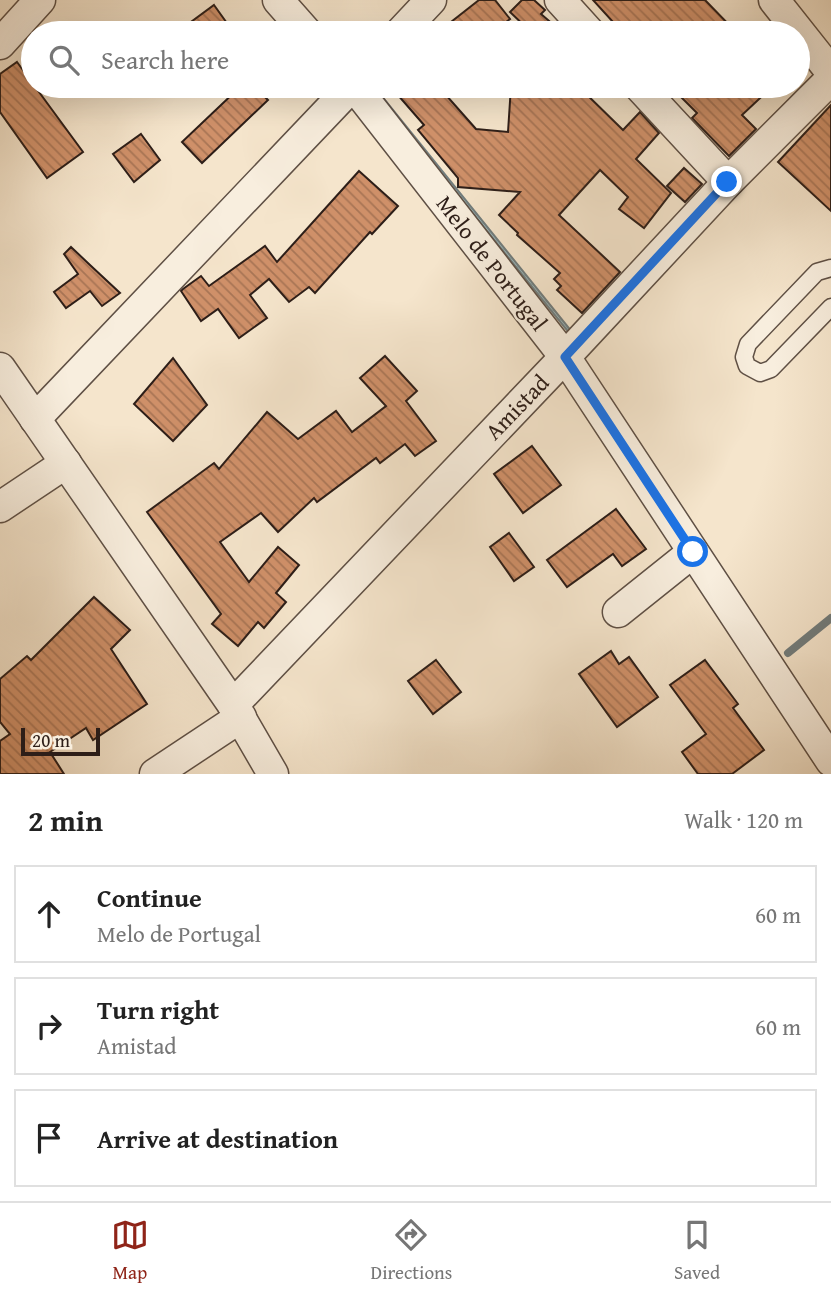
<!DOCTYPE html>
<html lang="en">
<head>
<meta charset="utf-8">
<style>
	:root { --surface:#fff; --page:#f6f6f6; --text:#222; --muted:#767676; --line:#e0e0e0; --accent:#8f2418 }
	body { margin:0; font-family:"Gentium Book Plus",serif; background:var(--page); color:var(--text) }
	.scale { position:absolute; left:21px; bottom:18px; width:79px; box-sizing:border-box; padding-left:7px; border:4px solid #2d1e18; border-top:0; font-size:19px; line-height:24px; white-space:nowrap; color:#2d1e18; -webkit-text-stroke:5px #f8eede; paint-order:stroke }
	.stop { position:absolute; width:21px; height:21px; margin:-16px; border:5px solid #1a73e8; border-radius:50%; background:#fff }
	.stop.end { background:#1a73e8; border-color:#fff; box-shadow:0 2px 7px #0008 }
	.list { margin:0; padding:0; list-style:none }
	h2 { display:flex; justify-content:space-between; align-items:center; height:91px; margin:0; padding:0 28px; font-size:30px }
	h2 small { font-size:23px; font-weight:400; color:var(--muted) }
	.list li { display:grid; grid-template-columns:46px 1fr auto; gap:21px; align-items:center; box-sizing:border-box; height:98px; margin:0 14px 14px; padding:0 14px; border:2px solid var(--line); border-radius:0px }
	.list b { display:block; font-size:26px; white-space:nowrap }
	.list p { margin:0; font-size:23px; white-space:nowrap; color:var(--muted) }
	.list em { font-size:23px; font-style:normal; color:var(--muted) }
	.icon { flex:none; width:38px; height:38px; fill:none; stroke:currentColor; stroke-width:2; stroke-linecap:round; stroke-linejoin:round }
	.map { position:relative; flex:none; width:831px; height:774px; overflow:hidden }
	.search { position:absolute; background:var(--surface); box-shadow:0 7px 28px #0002; left:21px; right:21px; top:21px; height:77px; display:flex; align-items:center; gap:18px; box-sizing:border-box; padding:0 24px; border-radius:38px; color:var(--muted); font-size:26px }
	.sheet { height:427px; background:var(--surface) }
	nav { display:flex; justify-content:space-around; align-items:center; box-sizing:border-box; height:98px; border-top:2px solid var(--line); background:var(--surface); font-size:19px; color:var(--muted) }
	nav a { display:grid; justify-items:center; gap:4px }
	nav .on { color:var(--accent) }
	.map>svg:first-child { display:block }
</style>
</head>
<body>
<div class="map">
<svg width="831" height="774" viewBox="0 0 831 774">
	<defs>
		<pattern id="water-rules" width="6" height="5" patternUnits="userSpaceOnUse" patternTransform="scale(1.75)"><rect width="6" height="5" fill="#a0bdc0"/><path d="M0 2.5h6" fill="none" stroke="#8aa2a4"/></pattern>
		<pattern id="building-back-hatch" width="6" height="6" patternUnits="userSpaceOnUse" patternTransform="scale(1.75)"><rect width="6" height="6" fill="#cf9069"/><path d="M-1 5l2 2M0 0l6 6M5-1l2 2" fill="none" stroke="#a87555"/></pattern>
	</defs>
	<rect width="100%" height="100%" fill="#f5e5cc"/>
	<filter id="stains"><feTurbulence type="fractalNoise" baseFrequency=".00286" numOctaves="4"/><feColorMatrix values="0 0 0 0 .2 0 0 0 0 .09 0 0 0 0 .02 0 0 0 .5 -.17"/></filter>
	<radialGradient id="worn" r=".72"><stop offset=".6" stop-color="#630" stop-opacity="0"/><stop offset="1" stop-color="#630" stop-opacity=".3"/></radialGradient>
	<polygon fill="url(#water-rules)" stroke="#727d7d" stroke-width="2" points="376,89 572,332 570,334 374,91"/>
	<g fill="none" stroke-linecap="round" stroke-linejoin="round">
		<polyline stroke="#727d7d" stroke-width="8" points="788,653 831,618"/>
	</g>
	<g fill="url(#building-back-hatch)" stroke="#2d1e18" stroke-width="2">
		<polygon points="479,0 495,0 510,19 492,33 437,33"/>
		<polygon points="522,0 534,0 545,10 541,14 563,33 532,33 510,12"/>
		<polygon points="593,0 705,0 737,33 623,33"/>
		<polygon points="214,5 234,33 176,33"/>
		<polygon points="17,62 83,152 47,178 0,112 0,74"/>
		<polygon points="241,86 254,86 268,100 202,163 182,142"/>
		<polygon points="390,86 438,86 476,129 508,132 511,86 578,86 623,130 640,112 659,133 636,159 671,193 644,228 619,209 628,197 600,170 559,215 620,272 582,313 557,290 561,286 554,279 560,273 517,235 518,233 499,215 520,192 458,187 458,178 418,130 424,125"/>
		<polygon points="670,86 773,86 742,115 756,129 729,156 692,118 697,113"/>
		<polygon points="831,105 831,211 778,162"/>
		<polygon points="141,134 160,160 134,182 113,154"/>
		<polygon points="684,168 702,184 685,202 667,186"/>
		<polygon points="359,171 398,206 372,234 370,232 315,293 309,287 289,302 269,279 250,295 267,318 239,338 218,309 201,321 181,291 183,289 201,276 209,286 265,246 277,262"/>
		<polygon points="71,247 90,265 120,293 102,306 90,291 66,308 54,292 78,274 64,254"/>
		<polygon points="385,356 417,391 406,401 436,441 415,456 405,444 380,463 376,458 317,502 314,498 278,532 261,513 220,542 249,582 278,547 299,565 276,593 286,602 264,628 258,622 238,646 212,624 221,614 147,512 214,463 219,469 267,412 298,439 336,411 352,432 386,406 360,378"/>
		<polygon points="173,358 207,405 173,441 134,404"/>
		<polygon points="532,446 561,485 523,513 494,474"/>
		<polygon points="616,509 646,549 622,566 613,554 567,587 547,560"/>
		<polygon points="509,533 534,567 514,581 490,547"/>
		<polygon points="94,597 130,630 111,649 147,704 93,740 86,728 50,752 64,774 0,774 0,741 10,734 0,722 0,679 27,656 31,660"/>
		<polygon points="611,651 619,664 629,657 658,697 617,727 579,674"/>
		<polygon points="436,660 461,692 433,714 408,681"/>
		<polygon points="705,660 738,704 733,708 764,750 732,774 698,774 682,752 706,734 670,685"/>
	</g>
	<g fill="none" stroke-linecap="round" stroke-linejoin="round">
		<g stroke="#5f5045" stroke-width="19">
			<polyline id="lane" points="831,268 817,272 748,344 744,357 747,366 760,373 771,369 831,307"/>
		</g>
		<g stroke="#5f5045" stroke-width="33">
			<g id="street">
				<polyline points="278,0 307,33"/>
				<polyline points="560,0 590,33"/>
				<polyline points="774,0 831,72"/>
				<polyline points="400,33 431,0"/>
				<polyline points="0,44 40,0"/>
				<polyline points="354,86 565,357 831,761"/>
				<polyline points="639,86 728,182"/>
				<polyline points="0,368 233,705 273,774"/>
				<polyline points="35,419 352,86"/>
				<polyline points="0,507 66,463"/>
				<polyline points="618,612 693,552"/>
				<polyline points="233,705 565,357 728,182 831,79"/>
				<polyline points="155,774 241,717"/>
			</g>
		</g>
		<use href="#lane" stroke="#f8eede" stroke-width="16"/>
		<use href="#street" stroke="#f8eede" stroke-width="30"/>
	</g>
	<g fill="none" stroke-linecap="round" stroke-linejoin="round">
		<polyline stroke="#1a73e8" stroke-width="9" points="693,552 565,357 727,182"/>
	</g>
	<g text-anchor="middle" stroke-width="5" stroke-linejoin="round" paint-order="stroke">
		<g font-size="23" fill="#2d1e18" stroke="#f8eede">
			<text transform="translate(492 263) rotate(52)" y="8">Melo de Portugal</text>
			<text transform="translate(517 407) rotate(-46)" y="8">Amistad</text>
		</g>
	</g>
	<rect width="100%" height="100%" filter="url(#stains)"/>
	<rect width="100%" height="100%" fill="url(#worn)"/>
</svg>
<div class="scale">20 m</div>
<div class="stop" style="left:693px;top:552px"></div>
<div class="stop end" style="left:727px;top:182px"></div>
<div class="search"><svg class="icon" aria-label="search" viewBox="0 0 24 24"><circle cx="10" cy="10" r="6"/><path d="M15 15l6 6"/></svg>Search here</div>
</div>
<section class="sheet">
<h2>2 min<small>Walk · 120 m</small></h2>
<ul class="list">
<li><svg class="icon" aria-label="ahead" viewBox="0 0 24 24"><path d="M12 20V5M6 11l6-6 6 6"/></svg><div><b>Continue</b><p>Melo de Portugal</p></div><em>60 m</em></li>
<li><svg class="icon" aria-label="right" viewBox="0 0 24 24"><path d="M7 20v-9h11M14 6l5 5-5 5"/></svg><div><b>Turn right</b><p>Amistad</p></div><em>60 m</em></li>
<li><svg class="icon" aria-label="arrive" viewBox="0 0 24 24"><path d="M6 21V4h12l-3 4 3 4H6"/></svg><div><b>Arrive at destination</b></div></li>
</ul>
</section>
<nav>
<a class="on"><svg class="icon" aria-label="map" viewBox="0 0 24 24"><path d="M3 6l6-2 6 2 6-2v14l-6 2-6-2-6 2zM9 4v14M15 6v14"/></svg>Map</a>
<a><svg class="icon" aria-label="directions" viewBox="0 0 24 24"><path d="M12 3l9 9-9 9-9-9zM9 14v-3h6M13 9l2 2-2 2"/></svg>Directions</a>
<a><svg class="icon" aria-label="saved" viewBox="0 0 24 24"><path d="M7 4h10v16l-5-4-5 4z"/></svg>Saved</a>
</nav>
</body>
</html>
